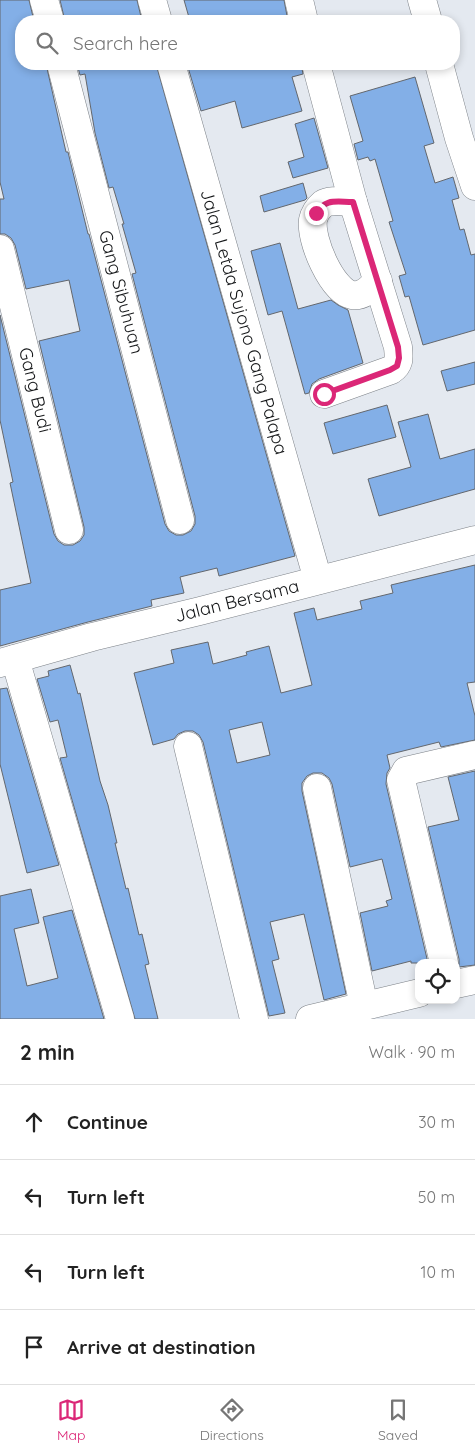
<!DOCTYPE html>
<html lang="en">
<head>
<meta charset="utf-8">
<style>
	:root { --surface:#fff; --page:#f6f6f6; --text:#222; --muted:#767676; --line:#e0e0e0; --accent:#db2777 }
	body { margin:0; font-family:Quicksand,sans-serif; background:var(--page); color:var(--text) }
	.controls { position:absolute; right:15px; bottom:15px; display:grid; overflow:hidden; border-radius:10px; box-shadow:0 2px 8px #0003 }
	.controls button { width:45px; height:45px; display:grid; place-items:center; padding:0; border:0; border-bottom:1px solid var(--line); background:var(--surface); color:var(--text); font:25px sans-serif }
	.stop { position:absolute; width:15px; height:15px; margin:-11px; border:4px solid #db2777; border-radius:50%; background:#fff }
	.stop.end { background:#db2777; border-color:#fff; box-shadow:0 1px 5px #0008 }
	.list { margin:0; padding:0; list-style:none }
	h2 { display:flex; justify-content:space-between; align-items:center; height:65px; margin:0; padding:0 20px; font-size:21px }
	h2 small { font-size:16px; font-weight:400; color:var(--muted) }
	.list li { display:grid; grid-template-columns:32px 1fr auto; gap:15px; align-items:center; box-sizing:border-box; height:75px; padding:0 20px; border-top:1px solid var(--line) }
	.list b { display:block; font-size:19px; white-space:nowrap }
	.list em { font-size:16px; font-style:normal; color:var(--muted) }
	.icon { flex:none; width:28px; height:28px; fill:none; stroke:currentColor; stroke-width:2; stroke-linecap:round; stroke-linejoin:round }
	.map { position:relative; flex:none; width:475px; height:1019px; overflow:hidden }
	.search { position:absolute; background:var(--surface); box-shadow:0 2px 8px #0003; left:15px; right:15px; top:15px; height:55px; display:flex; align-items:center; gap:12px; box-sizing:border-box; padding:0 18px; border-radius:20px; color:var(--muted); font-size:19px }
	.sheet { height:365px; background:var(--surface) }
	nav { display:flex; justify-content:space-around; align-items:center; box-sizing:border-box; height:70px; border-top:1px solid var(--line); background:var(--surface); font-size:14px; color:var(--muted) }
	nav a { display:grid; justify-items:center; gap:2px }
	nav .on { color:var(--accent) }
	.map>svg:first-child { display:block }
</style>
</head>
<body>
<div class="map">
<svg width="475" height="1019" viewBox="0 0 475 1019">
	<rect width="100%" height="100%" fill="#e4e9f0"/>
	<g fill="#83afe7" stroke="#63676d" fill-rule="evenodd">
		<polygon points="0,0 29,0 34,21 21,21 21,64 46,64 66,152 68,152 88,234 89,234 165,524 169,531 176,535 183,535 191,531 195,524 195,516 132,274 136,273 122,224 124,224 113,187 109,188 95,133 85,74 80,75 77,64 156,64 295,556 219,576 217,568 180,577 184,593 151,600 152,606 88,622 0,646 0,590 31,583 10,483 13,482 0,420 0,315 54,534 58,541 64,545 73,545 80,541 84,535 84,527 39,341 80,331 69,280 26,289 15,245 11,238 5,234 0,234 0,199 4,199 0,182"/>
		<polygon points="60,0 137,0 142,21 65,21"/>
		<polygon points="184,0 284,0 288,21 190,21"/>
		<polygon points="187,64 301,64 303,74 292,77 302,111 242,128 235,101 201,111"/>
		<polygon points="415,77 434,143 424,146 435,183 453,177 459,198 452,200 460,230 464,229 471,255 475,254 475,330 423,345 409,296 405,297 399,276 406,274 389,222 393,221 375,159 370,161 368,157 358,160 354,144 363,141 350,96"/>
		<polygon points="314,118 328,168 293,178 288,162 304,157 295,124"/>
		<polygon points="303,183 307,198 305,200 264,212 260,196"/>
		<polygon points="280,243 298,309 331,300 338,305 348,310 363,363 319,379 312,384 309,393 305,394 282,311 268,315 251,251"/>
		<polygon points="475,362 475,384 447,391 441,371"/>
		<polygon points="387,405 396,437 333,454 324,423"/>
		<polygon points="428,414 440,459 475,449 475,489 379,516 368,479 411,467 398,422"/>
		<path d="M475,565V682L467,683L475,716V740L441,747L439,742L387,755L390,768L387,773L386,784L428,963H411V961L372,971L360,913L388,906L386,901L392,899L382,859L350,867L332,784L329,778L322,773H313L307,776L302,783V791L346,994L324,1000L304,914L270,922L279,959L272,961L285,1013L269,1016L203,742L199,735L193,731H185L178,734L174,739L153,745L134,673L174,663L171,650L208,642L213,664L247,655L246,652L269,646L281,693L312,685L294,613L314,608L317,620L362,609L360,601L393,593L391,585ZM262,722L270,755L237,763L229,730Z"/>
		<polygon points="70,665 78,694 80,693 100,781 108,805 117,843 115,843 126,889 128,888 139,935 142,934 149,964 145,965 158,1019 135,1019 60,758 67,757 58,720 50,722 37,679 49,676 48,671"/>
		<polygon points="7,688 59,865 27,873 0,764 0,689"/>
		<polygon points="475,771 475,965 459,967 459,959 428,827 459,820 448,777"/>
		<polygon points="31,889 39,923 14,929 27,986 58,978 43,917 72,910 104,1019 0,1019 0,896"/>
	</g>
	<g fill="none" stroke-linecap="round" stroke-linejoin="round">
		<g stroke="#7d8288" stroke-width="29">
			<g id="minor">
				<polyline points="44,0 50,21"/>
				<polyline points="152,0 158,21"/>
				<polyline points="299,0 304,21"/>
				<polyline points="422,0 428,21"/>
				<polyline points="61,64 180,520"/>
				<polyline points="171,64 318,580"/>
				<path d="M316,64L353,202L398,347C399,358 400,364 391,370L324,394"/>
				<polyline points="439,64 459,138 475,186"/>
				<path d="M353,202C344,202 330,199 323,204C318,208 314,215 313,220C310,240 332,291 352,295C363,297 371,288 378,281"/>
				<polyline points="0,249 69,530"/>
				<polyline points="15,659 120,1019"/>
				<polyline points="0,663 92,637 200,611 475,540"/>
				<polyline points="188,746 254,1019"/>
				<polyline points="317,788 364,1006"/>
				<polyline points="444,963 401,780 406,771 475,755"/>
				<polyline points="456,984 475,980"/>
				<polyline points="310,1019 419,993"/>
			</g>
		</g>
		<use href="#minor" stroke="#fff" stroke-width="28"/>
	</g>
	<g fill="none" stroke-linecap="round" stroke-linejoin="round">
		<path stroke="#db2777" stroke-width="6" d="M316,213C326,198 336,202 353,202L398,347L399,358L397,366L390,370L324,394"/>
	</g>
	<g text-anchor="middle" stroke-width="4.5" stroke-linejoin="round" paint-order="stroke">
		<g font-size="18" fill="#141618" stroke="#fff">
			<text transform="translate(121 292) rotate(75)" y="6">Gang Sibuhuan</text>
			<text transform="translate(244 322) rotate(74)" y="6">Jalan Letda Sujono Gang Palapa</text>
			<text transform="translate(35 390) rotate(76)" y="6">Gang Budi</text>
			<text transform="translate(237 601) rotate(-14)" y="6">Jalan Bersama</text>
		</g>
	</g>
</svg>
<div class="controls">
<button><svg class="icon" aria-label="locate" viewBox="0 0 24 24"><circle cx="12" cy="12" r="6"/><path d="M12 2v4M12 18v4M2 12h4M18 12h4"/></svg></button>
</div>
<div class="stop" style="left:324px;top:394px"></div>
<div class="stop end" style="left:316px;top:213px"></div>
<div class="search"><svg class="icon" aria-label="search" viewBox="0 0 24 24"><circle cx="10" cy="10" r="6"/><path d="M15 15l6 6"/></svg>Search here</div>
</div>
<section class="sheet">
<h2>2 min<small>Walk · 90 m</small></h2>
<ul class="list">
<li><svg class="icon" aria-label="ahead" viewBox="0 0 24 24"><path d="M12 20V5M6 11l6-6 6 6"/></svg><div><b>Continue</b></div><em>30 m</em></li>
<li><svg class="icon" aria-label="left" viewBox="0 0 24 24"><path d="M17 20v-9H6M10 6l-5 5 5 5"/></svg><div><b>Turn left</b></div><em>50 m</em></li>
<li><svg class="icon" aria-label="left" viewBox="0 0 24 24"><path d="M17 20v-9H6M10 6l-5 5 5 5"/></svg><div><b>Turn left</b></div><em>10 m</em></li>
<li><svg class="icon" aria-label="arrive" viewBox="0 0 24 24"><path d="M6 21V4h12l-3 4 3 4H6"/></svg><div><b>Arrive at destination</b></div></li>
</ul>
</section>
<nav>
<a class="on"><svg class="icon" aria-label="map" viewBox="0 0 24 24"><path d="M3 6l6-2 6 2 6-2v14l-6 2-6-2-6 2zM9 4v14M15 6v14"/></svg>Map</a>
<a><svg class="icon" aria-label="directions" viewBox="0 0 24 24"><path d="M12 3l9 9-9 9-9-9zM9 14v-3h6M13 9l2 2-2 2"/></svg>Directions</a>
<a><svg class="icon" aria-label="saved" viewBox="0 0 24 24"><path d="M7 4h10v16l-5-4-5 4z"/></svg>Saved</a>
</nav>
</body>
</html>
